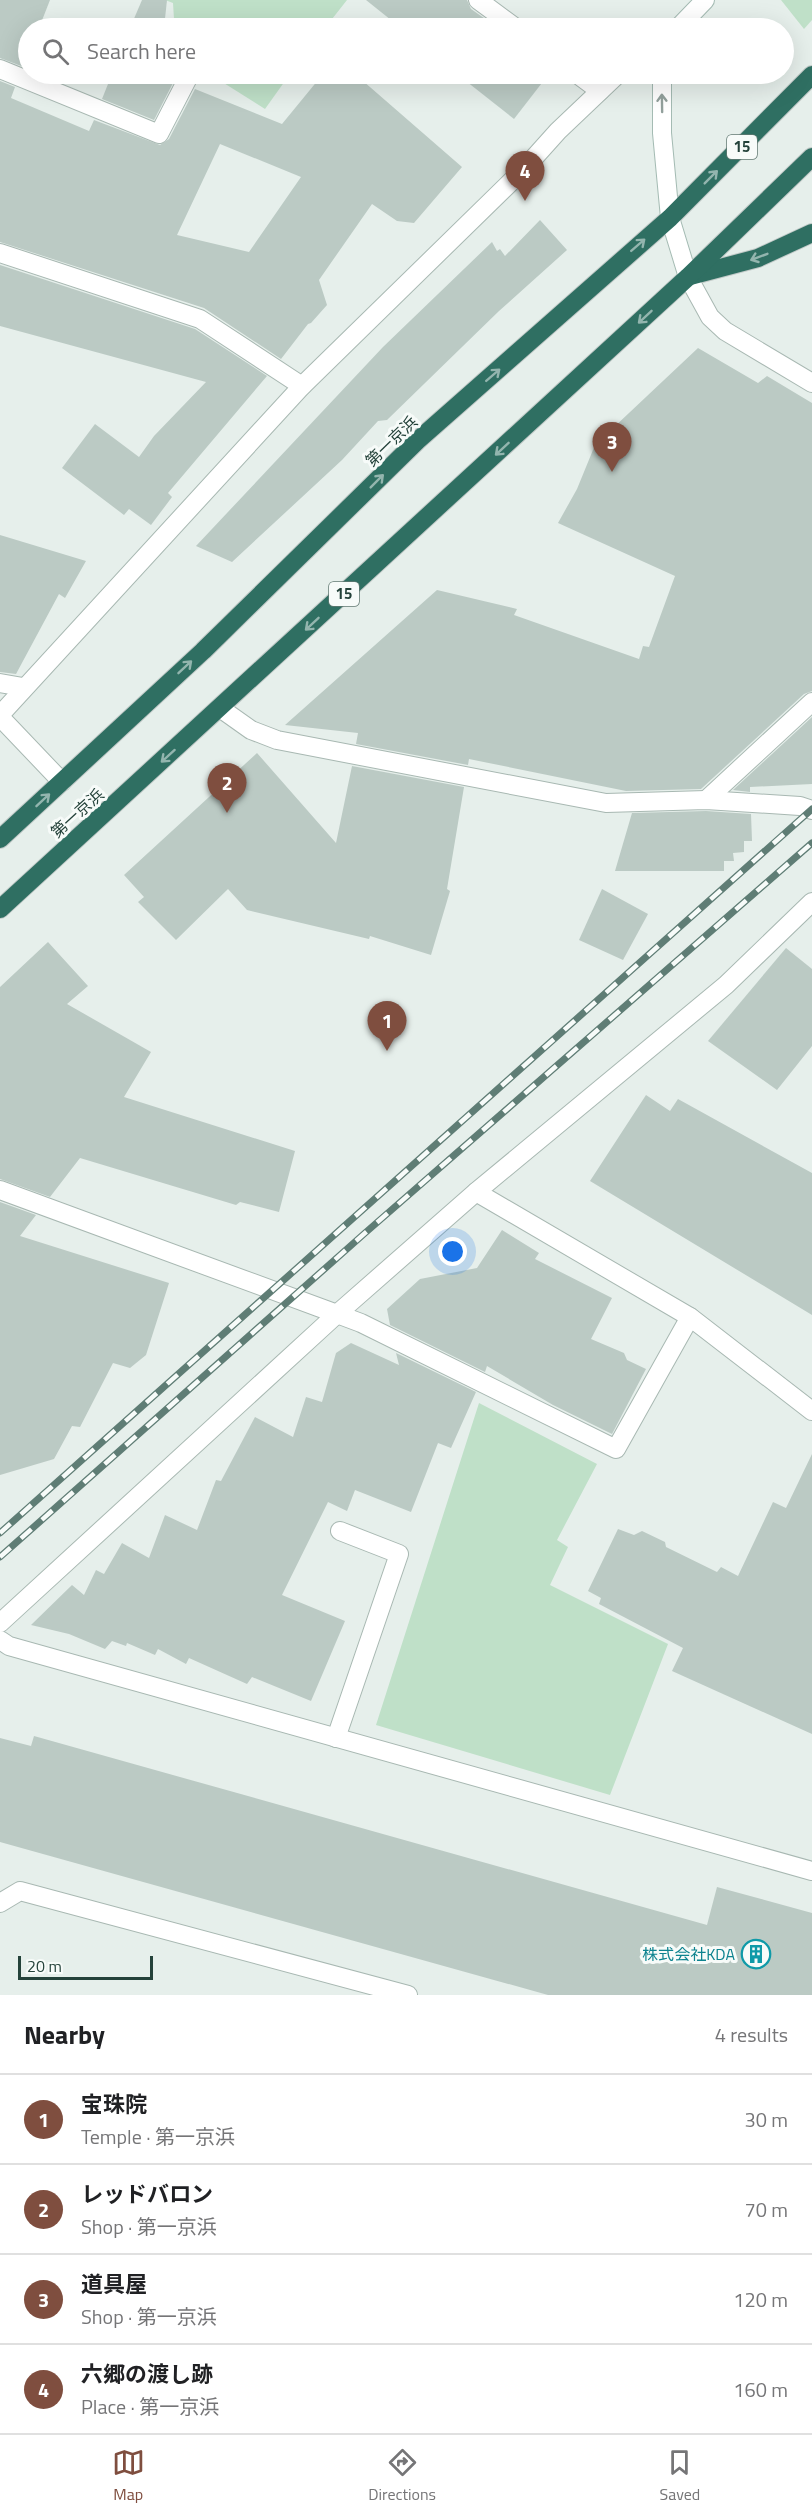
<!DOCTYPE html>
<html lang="en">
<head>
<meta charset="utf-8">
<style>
	:root { --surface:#fff; --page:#f2f2f2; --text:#202124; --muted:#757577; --line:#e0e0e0; --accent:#7f4e3f }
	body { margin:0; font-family:"Titillium Web","Noto Sans JP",sans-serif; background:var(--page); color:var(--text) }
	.scale { position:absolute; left:18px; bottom:15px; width:135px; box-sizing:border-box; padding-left:6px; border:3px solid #24423a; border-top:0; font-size:16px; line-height:21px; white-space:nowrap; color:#24423a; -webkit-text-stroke:4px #f7fbf9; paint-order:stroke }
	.you { position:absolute; left:453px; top:1252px; width:21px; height:21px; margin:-15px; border:4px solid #fff; border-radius:50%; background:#1a73e8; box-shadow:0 0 0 9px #1a73e833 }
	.badge { display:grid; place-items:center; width:39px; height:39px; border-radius:50%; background:var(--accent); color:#fff; font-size:20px; font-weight:700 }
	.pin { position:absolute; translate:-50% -50px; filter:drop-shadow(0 2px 3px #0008) }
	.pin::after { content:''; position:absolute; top:32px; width:21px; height:18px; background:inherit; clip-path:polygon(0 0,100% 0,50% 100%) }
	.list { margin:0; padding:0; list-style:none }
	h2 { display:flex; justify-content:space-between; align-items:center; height:78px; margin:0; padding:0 24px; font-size:26px }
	h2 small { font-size:20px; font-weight:400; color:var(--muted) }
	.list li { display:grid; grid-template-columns:39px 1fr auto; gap:18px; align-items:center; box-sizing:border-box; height:90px; padding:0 24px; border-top:2px solid var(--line) }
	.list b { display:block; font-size:22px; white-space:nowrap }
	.list p { margin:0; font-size:20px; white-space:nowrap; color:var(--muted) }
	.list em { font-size:20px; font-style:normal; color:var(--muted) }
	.icon { flex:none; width:33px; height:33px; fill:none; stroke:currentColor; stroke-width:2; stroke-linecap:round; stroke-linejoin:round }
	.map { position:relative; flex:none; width:812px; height:1995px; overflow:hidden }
	.search { position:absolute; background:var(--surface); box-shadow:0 6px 24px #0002; left:18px; right:18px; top:18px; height:66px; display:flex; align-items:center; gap:15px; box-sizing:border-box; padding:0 21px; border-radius:33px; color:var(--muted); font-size:22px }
	.sheet { height:438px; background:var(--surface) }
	nav { display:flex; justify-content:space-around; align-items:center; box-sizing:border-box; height:84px; border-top:2px solid var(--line); background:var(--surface); font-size:16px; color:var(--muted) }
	nav a { display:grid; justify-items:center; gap:3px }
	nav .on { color:var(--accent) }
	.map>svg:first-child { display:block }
</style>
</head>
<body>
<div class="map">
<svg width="812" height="1995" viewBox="0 0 812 1995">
	<rect width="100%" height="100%" fill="#e6efeb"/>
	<g fill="#bfe0c8">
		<polygon points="165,0 347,0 325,28 225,28 220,23 196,28 174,19 173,3"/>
		<polygon points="781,0 812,0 812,20 804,29"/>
		<polygon points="215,74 290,74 265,109 219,80"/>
		<polygon points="479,1403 597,1464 557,1540 568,1547 550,1585 668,1644 610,1795 376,1725"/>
	</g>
	<g fill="#bbcac4" fill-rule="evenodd">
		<polygon points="0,0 50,0 39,28 28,28 28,54 24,67 0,58"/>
		<polygon points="142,0 167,0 164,28 130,28"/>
		<polygon points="366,0 467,0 471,9 498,28 401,28"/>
		<polygon points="112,74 159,74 174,81 154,120 102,99"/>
		<path d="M323,74H355L462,167L414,223L397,221L372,204L319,280L327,305L311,323L308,324L281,359L204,308L0,242V81L15,87L11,98L89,131L94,120L160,145L169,139L195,89L282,124ZM220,144L301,177L249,252L177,235Z"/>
		<polygon points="457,74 541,74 545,79 514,119"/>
		<polygon points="540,220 567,250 499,311 387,420 378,421 342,460 232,562 196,546 383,347 492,242 497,251 500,249 505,256"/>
		<polygon points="0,265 195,329 267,376 168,493 172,497 151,525 129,509 124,515 62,468 95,424 139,457 154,436 206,382 0,326"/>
		<polygon points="698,348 758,383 767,376 812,403 812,691 804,694 701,789 626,791 469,759 468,765 356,744 358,733 285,725 437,590 517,609 514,615 639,659 643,646 649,647 675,576 558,523 577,489 595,445"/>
		<polygon points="0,535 86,561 65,598 59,594 16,674 0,672"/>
		<polygon points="812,717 812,784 750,787 750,792 733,790"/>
		<polygon points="257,753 336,843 352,766 464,787 447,889 450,891 431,955 370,936 369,939 247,910 228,889 176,940 138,902 144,897 124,875"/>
		<polygon points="706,811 751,814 752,841 744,841 744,852 733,853 734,861 724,861 724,871 615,871 632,813"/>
		<polygon points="602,889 648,914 623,960 579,940"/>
		<polygon points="48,942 88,986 67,1004 151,1052 124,1097 295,1151 279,1212 240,1202 236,1205 80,1158 50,1197 0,1179 0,987"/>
		<polygon points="786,948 812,969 812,1046 777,1090 708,1041"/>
		<polygon points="646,1095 670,1111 678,1099 812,1173 812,1315 590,1181"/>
		<polygon points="0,1202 36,1215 20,1236 169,1283 146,1355 130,1368 113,1363 80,1427 72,1426 54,1459 0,1475"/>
		<polygon points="502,1230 539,1253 535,1259 612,1298 591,1339 624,1353 627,1360 646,1369 612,1434 553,1405 487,1366 485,1372 390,1325 387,1309 420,1279 477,1268"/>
		<polygon points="351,1343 399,1365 396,1353 476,1392 451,1448 438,1443 411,1512 355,1490 347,1511 328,1502 282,1595 345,1621 311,1701 252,1677 247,1684 189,1658 186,1664 158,1649 155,1655 127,1643 126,1646 112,1641 105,1649 69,1634 31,1625 72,1585 84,1595 96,1570 104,1574 122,1543 149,1558 165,1515 197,1530 216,1480 221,1481 255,1417 293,1437 306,1397 322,1402 336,1353"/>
		<polygon points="812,1454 812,1734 672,1671 683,1648 599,1604 601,1598 588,1591 618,1529 634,1535 642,1531 665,1542 666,1547 717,1572 721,1567 738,1576 773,1502 786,1508"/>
		<polygon points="34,1736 707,1925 717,1887 812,1913 812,1995 548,1995 0,1842 0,1738 31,1746"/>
	</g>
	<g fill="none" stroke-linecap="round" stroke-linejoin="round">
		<g stroke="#a8b8b2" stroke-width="20">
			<g id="lane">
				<polyline points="706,800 812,702"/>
				<polyline points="337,1314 361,1323 616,1449 690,1317"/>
				<polyline points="336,1738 399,1554 340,1531"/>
				<polyline points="0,1903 20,1891 408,1995"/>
			</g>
		</g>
		<g stroke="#a8b8b2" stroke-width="20">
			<g id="street">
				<polyline points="478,0 516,28"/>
				<polyline points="0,69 159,134 190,74"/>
				<polyline points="577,74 600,91"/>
				<polyline points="0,253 200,319 302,386"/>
				<polyline points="688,277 710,317 725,331 812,383"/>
				<polyline points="0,683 23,687"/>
				<polyline points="220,708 251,730 277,740 606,803 706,800 800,806 812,810"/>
				<polyline points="0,715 302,386 523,170 558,131 618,74"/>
				<polyline points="0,717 62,782"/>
				<polyline points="812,902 726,985 476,1192 690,1317 812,1411"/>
				<polyline points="0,1190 337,1314"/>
				<polyline points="0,1623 337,1314 476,1192"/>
				<polyline points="0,1640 9,1646 812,1871"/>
			</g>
		</g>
		<g stroke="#a4bbb3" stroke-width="20">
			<g id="secondary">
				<polyline points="678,28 705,0"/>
				<polyline points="662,74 662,133 670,218 688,277"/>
			</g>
		</g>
		<g stroke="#c2cac8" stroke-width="20">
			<g id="highway">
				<polyline points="690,276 758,258 812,233"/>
				<polyline points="0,839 203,651 417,441 670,218 812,75"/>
				<polyline points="0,909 688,277 812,157"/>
			</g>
		</g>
		<use href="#lane" stroke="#fff" stroke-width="18"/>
		<use href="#street" stroke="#fff" stroke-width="18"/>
		<use href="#secondary" stroke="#fff" stroke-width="18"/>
		<use href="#highway" stroke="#2f6f62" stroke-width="18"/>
		<g stroke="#5f7d75" stroke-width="7">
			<g id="rail">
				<polyline points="0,1533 812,809"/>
				<polyline points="0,1557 365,1233 812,843"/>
			</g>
		</g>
		<use href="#rail" stroke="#f7fbf9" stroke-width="4.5" stroke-dasharray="14" stroke-linecap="butt"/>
	</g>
	<defs><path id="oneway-shaft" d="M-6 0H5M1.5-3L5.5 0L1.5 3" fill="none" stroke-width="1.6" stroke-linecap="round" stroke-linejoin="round" transform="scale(1.5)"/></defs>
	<use stroke="#92a09c" href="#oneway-shaft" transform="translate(662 103) rotate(-91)"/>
	<g stroke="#93b5ae">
		<use href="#oneway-shaft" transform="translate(711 177) rotate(-45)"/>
		<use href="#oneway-shaft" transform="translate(638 245) rotate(-41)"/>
		<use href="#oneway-shaft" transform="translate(759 257) rotate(159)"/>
		<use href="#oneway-shaft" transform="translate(645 317) rotate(137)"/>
		<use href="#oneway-shaft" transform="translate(493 375) rotate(-41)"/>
		<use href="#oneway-shaft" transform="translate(502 449) rotate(137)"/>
		<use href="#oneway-shaft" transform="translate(377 481) rotate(-45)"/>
		<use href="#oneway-shaft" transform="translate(312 624) rotate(137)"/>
		<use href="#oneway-shaft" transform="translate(185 667) rotate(-43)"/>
		<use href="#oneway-shaft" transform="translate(168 756) rotate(138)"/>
		<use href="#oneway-shaft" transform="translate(43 800) rotate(-43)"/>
	</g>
	<defs>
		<g id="building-ring" transform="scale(1.5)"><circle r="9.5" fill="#f7fbf9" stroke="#0f9aa8" stroke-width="1.5"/><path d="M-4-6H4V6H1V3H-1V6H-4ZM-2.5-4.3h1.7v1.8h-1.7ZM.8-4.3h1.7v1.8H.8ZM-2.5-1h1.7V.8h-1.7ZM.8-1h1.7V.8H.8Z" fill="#0f9aa8"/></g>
	</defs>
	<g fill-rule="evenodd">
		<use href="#building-ring" x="756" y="1954"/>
	</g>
	<g text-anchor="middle" stroke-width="6" stroke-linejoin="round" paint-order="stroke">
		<g fill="#f7fbf9" stroke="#637a73" stroke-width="1.5">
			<rect x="727" y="135" width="30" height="24" rx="4.5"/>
			<rect x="329" y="582" width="30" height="24" rx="4.5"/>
		</g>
		<g font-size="15" font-weight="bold" fill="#24423a">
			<text x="742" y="152">15</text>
			<text x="344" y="599">15</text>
		</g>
		<g font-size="16" fill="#24423a" stroke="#f7fbf9">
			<text transform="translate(391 441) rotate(-44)" y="6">第一京浜</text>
			<text transform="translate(77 813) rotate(-42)" y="6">第一京浜</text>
		</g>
		<g font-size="16" fill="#0d838f" stroke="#f7fbf9" text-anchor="end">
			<text x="735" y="1960">株式会社KDA</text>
		</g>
	</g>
</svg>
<div class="scale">20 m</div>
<div class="you"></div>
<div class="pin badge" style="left:387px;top:1051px">1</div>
<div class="pin badge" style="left:227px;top:813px">2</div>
<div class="pin badge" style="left:612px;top:472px">3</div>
<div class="pin badge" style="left:525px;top:201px">4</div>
<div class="search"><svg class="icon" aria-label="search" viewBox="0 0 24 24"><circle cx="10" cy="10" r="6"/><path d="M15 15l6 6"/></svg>Search here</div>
</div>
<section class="sheet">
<h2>Nearby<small>4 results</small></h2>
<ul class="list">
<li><span class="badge">1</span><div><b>宝珠院</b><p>Temple · 第一京浜</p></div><em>30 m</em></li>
<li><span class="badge">2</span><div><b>レッドバロン</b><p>Shop · 第一京浜</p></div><em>70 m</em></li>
<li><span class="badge">3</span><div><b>道具屋</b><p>Shop · 第一京浜</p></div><em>120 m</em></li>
<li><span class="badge">4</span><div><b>六郷の渡し跡</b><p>Place · 第一京浜</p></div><em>160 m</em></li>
</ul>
</section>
<nav>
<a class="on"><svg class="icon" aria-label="map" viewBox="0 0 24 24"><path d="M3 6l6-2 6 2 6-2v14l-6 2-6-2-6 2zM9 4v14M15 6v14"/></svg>Map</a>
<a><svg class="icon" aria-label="directions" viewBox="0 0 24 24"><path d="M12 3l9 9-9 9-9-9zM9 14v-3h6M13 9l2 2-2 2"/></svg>Directions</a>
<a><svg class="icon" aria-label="saved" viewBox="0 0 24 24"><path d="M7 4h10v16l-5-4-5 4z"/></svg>Saved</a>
</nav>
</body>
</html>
